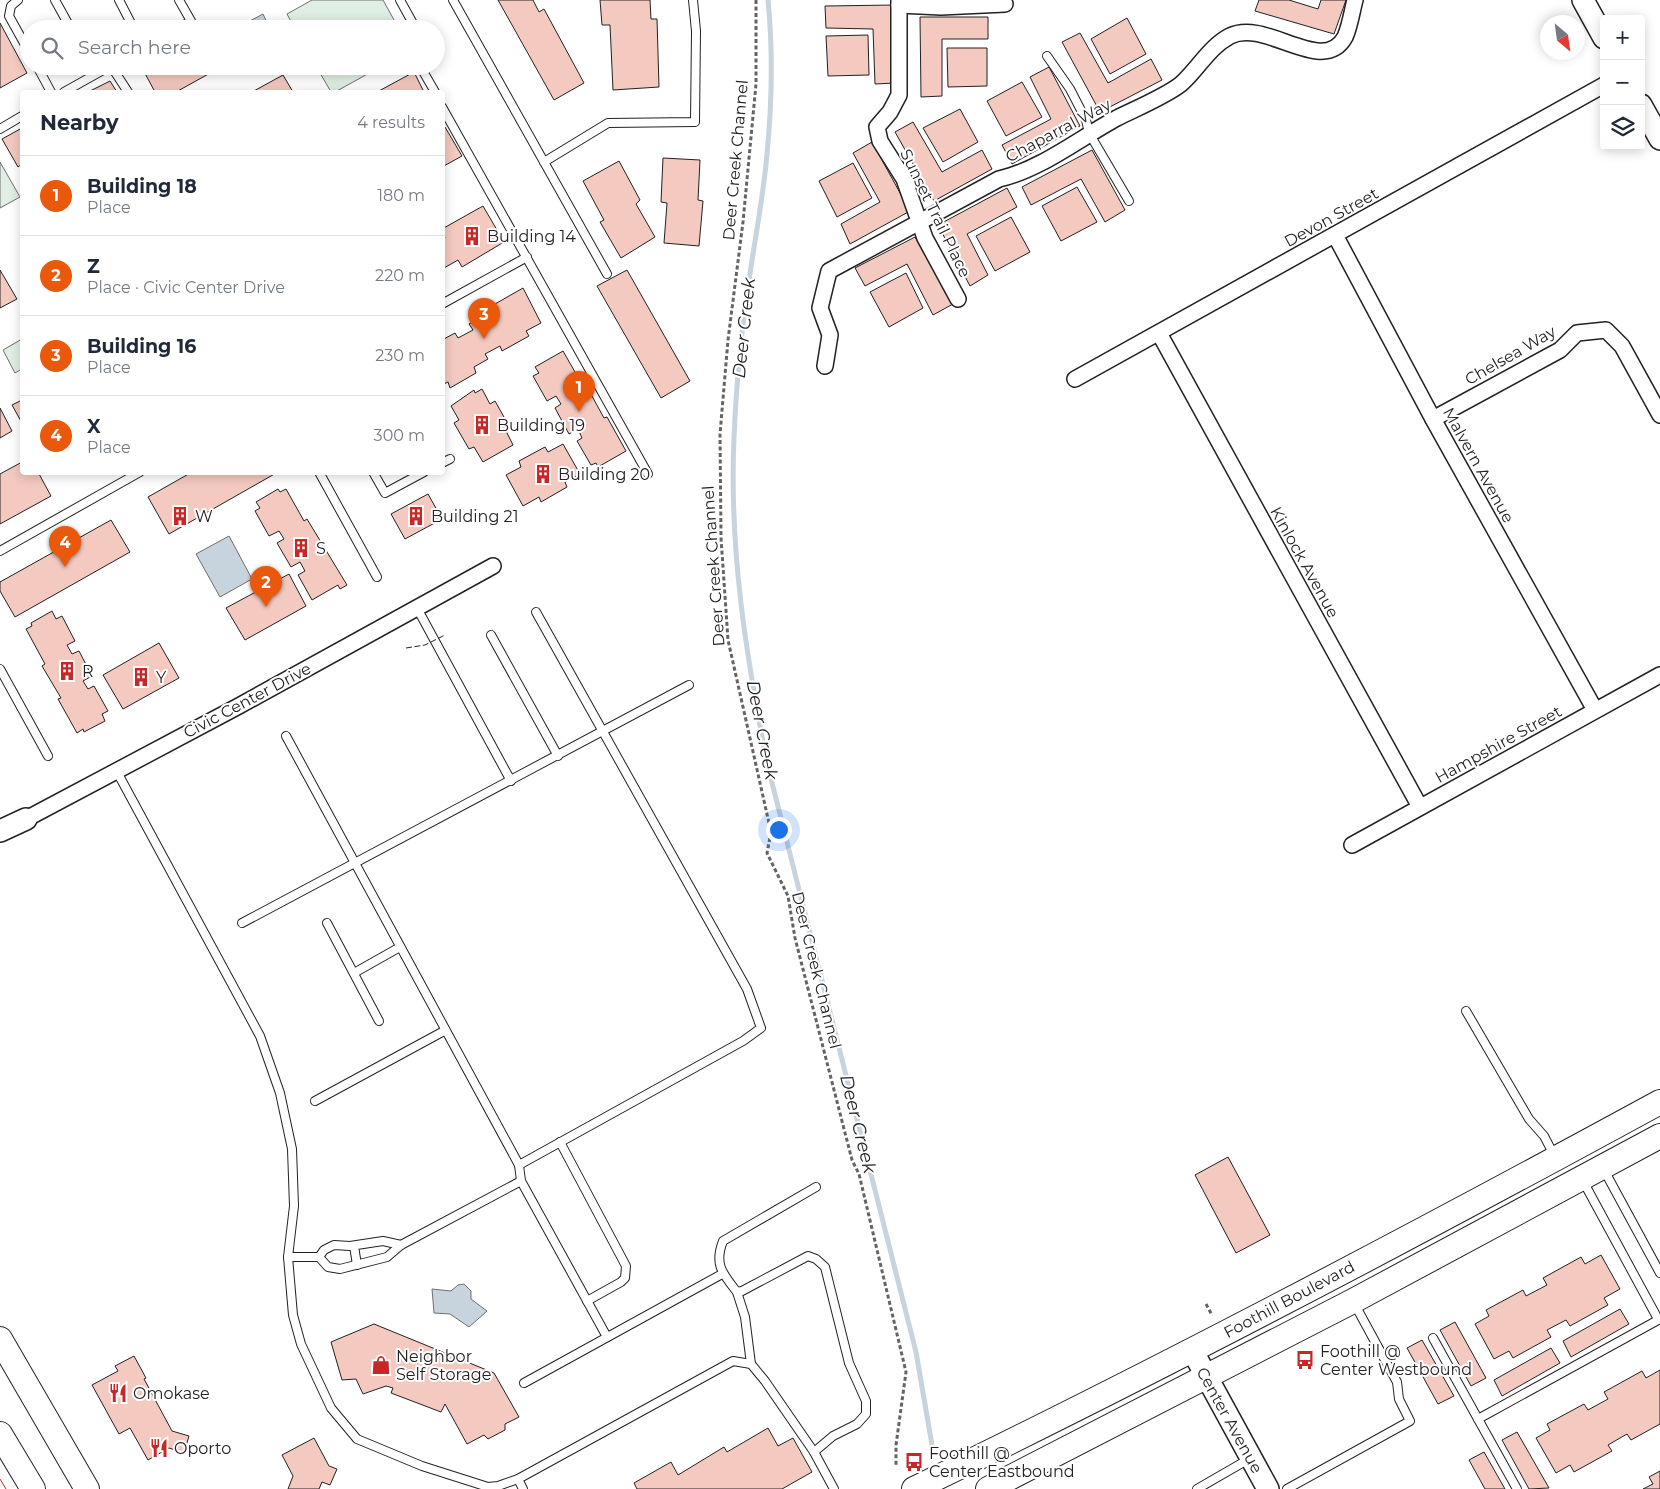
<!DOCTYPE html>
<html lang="en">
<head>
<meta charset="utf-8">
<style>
	:root { --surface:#fff; --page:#f6f6f7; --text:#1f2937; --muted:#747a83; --line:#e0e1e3; --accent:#ea580c }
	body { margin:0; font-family:Montserrat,sans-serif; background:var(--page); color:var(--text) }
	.controls { position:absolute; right:15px; top:15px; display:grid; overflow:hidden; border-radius:5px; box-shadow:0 2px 12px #0003 }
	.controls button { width:45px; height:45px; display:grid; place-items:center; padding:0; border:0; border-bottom:1px solid var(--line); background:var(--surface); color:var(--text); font:25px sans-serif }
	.compass { position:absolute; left:1540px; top:15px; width:45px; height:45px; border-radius:50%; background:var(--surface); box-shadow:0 2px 12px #0003; rotate:151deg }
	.you { position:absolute; left:778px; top:829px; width:18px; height:18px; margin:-12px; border:4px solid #fff; border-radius:50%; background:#1a73e8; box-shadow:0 0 0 8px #1a73e833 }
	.badge { display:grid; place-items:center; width:32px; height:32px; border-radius:50%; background:var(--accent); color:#fff; font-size:16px; font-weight:700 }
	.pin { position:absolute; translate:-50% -41px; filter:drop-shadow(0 1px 2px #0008) }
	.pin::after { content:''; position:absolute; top:26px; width:18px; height:15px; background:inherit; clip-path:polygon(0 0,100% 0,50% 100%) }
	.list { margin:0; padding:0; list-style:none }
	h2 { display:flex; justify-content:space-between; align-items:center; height:65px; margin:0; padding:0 20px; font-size:21px }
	h2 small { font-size:16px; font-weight:400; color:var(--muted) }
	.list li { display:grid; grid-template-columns:32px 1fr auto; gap:15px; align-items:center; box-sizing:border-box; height:80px; padding:0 20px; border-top:1px solid var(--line) }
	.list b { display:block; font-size:19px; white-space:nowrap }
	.list p { margin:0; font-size:16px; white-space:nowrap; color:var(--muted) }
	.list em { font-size:16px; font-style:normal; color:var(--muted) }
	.icon { flex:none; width:28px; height:28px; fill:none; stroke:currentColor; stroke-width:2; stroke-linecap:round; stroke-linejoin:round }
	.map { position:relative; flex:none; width:1660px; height:1489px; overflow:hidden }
	.search { position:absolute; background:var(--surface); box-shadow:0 2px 12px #0003; left:20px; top:20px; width:425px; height:55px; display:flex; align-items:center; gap:12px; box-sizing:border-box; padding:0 18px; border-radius:28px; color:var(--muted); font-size:19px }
	.panel { position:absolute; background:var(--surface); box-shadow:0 2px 12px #0003; left:20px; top:90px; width:425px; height:385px; border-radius:5px }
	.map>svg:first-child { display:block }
</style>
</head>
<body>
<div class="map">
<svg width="1660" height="1489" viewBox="0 0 1660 1489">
	<rect width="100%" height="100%" fill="#fff"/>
	<g fill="#e0efe3" stroke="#6f6f6f">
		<polygon points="312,0 383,0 399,29 295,29 287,14"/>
		<polygon points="316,66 382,66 335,92 331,92"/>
		<polygon points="0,162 20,197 0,208"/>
		<polygon points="22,339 22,369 15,373 3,350"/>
	</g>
	<g fill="#c7d3dd" stroke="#6f6f6f">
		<polygon points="263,14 270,29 248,29 248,22"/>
		<polygon points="229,536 252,579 220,597 196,554"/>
		<polygon points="464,1284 471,1291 471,1299 487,1311 469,1327 450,1314 434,1313 432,1289 451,1291 458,1285"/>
	</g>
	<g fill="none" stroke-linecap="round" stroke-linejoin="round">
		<path stroke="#c7d3dd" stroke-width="5" d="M768,0C773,51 772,103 767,154C763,201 753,248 747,295C740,342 736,391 734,438C729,549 746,654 767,763L916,1352L932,1445"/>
	</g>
	<g fill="#f3c9c0" stroke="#222">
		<polygon points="498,0 533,0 539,12 544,9 584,83 554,100"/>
		<polygon points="600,0 650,0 651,19 657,19 659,87 613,90 610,25 602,25"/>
		<polygon points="1259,0 1289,0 1318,9 1321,0 1346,0 1334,34 1255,11"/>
		<polygon points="894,5 895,83 875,84 873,29 826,28 825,6"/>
		<polygon points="920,17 988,17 988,39 942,39 942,96 921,97"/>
		<polygon points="1127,18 1146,54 1110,74 1091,39"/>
		<polygon points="212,21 216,29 199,29"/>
		<polygon points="0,23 27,73 0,88"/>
		<polygon points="1080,33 1108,83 1151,59 1162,80 1100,112 1062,42"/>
		<polygon points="868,35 869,75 828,76 826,36"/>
		<polygon points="947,48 987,48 987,86 948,87"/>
		<polygon points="141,66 223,66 176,92 155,92"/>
		<polygon points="1049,67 1080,126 1012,164 1002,145 1051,119 1030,77"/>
		<polygon points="414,72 424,92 377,92"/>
		<polygon points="283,75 293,92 252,92"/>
		<polygon points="110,81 117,92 88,92"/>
		<polygon points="1022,82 1042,117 1006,136 987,101"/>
		<polygon points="960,109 978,142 943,162 923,128"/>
		<polygon points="913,122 942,172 982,150 992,169 934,201 895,132"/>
		<polygon points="445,127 462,156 442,167 442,128"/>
		<polygon points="22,128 22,164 18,167 2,139"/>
		<polygon points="872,142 910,211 850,244 841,224 880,202 853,153"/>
		<polygon points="1092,150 1125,210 1105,222 1081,179 1031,205 1022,187"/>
		<polygon points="663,158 700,160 698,200 703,201 699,246 664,243 667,203 661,202"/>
		<polygon points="619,161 640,200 636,204 655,237 621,258 600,222 604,220 583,181"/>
		<polygon points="853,163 872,198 837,217 819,181"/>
		<polygon points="1077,187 1097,222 1061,241 1042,206"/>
		<polygon points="1007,188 1017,207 967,234 988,275 970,286 938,225"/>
		<polygon points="483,206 504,242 462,267 458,260 444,268 442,240 445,238 442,229"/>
		<polygon points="1011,217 1030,252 995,271 976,236"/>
		<polygon points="915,237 953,304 933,315 907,264 865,286 855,268"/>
		<polygon points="0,270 17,299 0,308"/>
		<polygon points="627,270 690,381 661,398 597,286"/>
		<polygon points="906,273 923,308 889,327 870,292"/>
		<polygon points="523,288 541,323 526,331 529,336 502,351 500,346 485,354 488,359 474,367 476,373 450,388 448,382 442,385 442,340 455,333 458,338 473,330 469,324 483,316 481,312"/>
		<polygon points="563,351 583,386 586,385 604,418 607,417 626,451 598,467 596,463 591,465 577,441 582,438 578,429 569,434 555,408 561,404 556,396 547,401 533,376 539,373 535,367"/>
		<polygon points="482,389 490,404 495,401 509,426 505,429 513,445 483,462 474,447 469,449 454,423 459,420 451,406 474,390 475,393"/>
		<polygon points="22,400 22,423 12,405"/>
		<polygon points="0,408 12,431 0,438"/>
		<polygon points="563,444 580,474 565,482 567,487 541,502 539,497 523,506 506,475 521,467 519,461 545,447 548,452"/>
		<polygon points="22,462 22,472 38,472 51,496 0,524 0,474"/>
		<polygon points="192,472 278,472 169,534 148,497"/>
		<polygon points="278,489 280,492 286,489 304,521 307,519 347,585 340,589 338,585 312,600 298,575 305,571 300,562 291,567 277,543 284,539 279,531 269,536 255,511 260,508 256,502"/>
		<polygon points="428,494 442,519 405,539 391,514"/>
		<polygon points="111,520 130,552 15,617 0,591 0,582"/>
		<polygon points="289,574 306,606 245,640 226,608"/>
		<polygon points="52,611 56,619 62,616 75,641 67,645 72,654 79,651 92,676 83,681 88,689 94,686 108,711 102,714 105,721 84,732 83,729 77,733 58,699 61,698 42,666 45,664 26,629 32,626 31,623"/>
		<polygon points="159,643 179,678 123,709 103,675"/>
		<polygon points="1228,1157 1270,1235 1236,1253 1195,1175"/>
		<polygon points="1601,1255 1620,1289 1604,1298 1608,1305 1570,1326 1566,1320 1547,1330 1551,1337 1513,1358 1509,1351 1494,1359 1475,1324 1489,1316 1486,1310 1523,1290 1526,1296 1547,1285 1543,1278 1581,1257 1585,1264"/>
		<polygon points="1620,1309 1629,1324 1571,1357 1563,1341"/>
		<polygon points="1455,1322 1486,1378 1471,1386 1440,1330"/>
		<polygon points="374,1324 494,1373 519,1417 505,1424 505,1430 488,1439 484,1435 467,1444 445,1404 441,1412 391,1393 393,1388 386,1386 363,1394 356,1379 342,1380 331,1342"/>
		<polygon points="1422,1340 1454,1396 1438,1404 1407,1348"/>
		<polygon points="1551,1348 1560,1363 1502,1396 1494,1380"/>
		<polygon points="134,1356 146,1378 144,1379 172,1431 189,1436 184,1453 169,1448 148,1460 130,1428 119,1434 92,1385 118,1371 115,1366"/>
		<polygon points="1660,1370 1660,1424 1631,1440 1627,1434 1608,1445 1612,1451 1574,1472 1570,1465 1556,1473 1536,1438 1550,1430 1547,1424 1584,1404 1588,1410 1608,1399 1604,1392 1642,1371 1646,1378"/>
		<polygon points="768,1428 778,1446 793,1438 812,1472 782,1489 637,1489 634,1483 671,1462 678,1475 724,1447 727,1452"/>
		<polygon points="1517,1432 1549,1488 1529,1489 1502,1440"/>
		<polygon points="314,1438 329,1466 337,1469 330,1485 322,1482 319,1489 288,1489 293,1476 282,1455"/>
		<polygon points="1484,1452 1505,1489 1485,1489 1469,1460"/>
		<polygon points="1660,1471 1660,1489 1643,1489 1653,1484 1649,1477"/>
	</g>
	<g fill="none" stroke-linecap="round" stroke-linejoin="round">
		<g stroke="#222" stroke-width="10">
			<g id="lane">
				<polyline points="18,0 11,6 9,16 29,52"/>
				<polyline points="55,0 71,29"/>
				<polyline points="119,0 134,29"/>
				<polyline points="400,0 416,29"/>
				<polyline points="453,0 607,274"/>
				<polyline points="177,29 191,21 179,0"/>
				<polyline points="1047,56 1070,89 1086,120 1089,133 1129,201"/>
				<polyline points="37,66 51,92"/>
				<polyline points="424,66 424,73 435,92"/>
				<polyline points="64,92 105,69 113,69 128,92"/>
				<polyline points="442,107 648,474"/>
				<polyline points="0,129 22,116"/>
				<polyline points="544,162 608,123 695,122 696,31 693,0"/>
				<polyline points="442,304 527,257"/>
				<polyline points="442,463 450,459"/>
				<polyline points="319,472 377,577"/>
				<polyline points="373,472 385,493 424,472"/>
				<polyline points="0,551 140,472"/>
				<polyline points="417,608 511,781"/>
				<polyline points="491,635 558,756"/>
				<polyline points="0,669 48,756"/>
				<polyline points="286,736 519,1165 521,1181 607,1337"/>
				<polyline points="116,770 260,1036 280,1093 292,1149 294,1206 288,1257 293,1315 301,1344 331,1408 357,1439 422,1466 488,1487 498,1486 518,1479 733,1361 751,1364 765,1381 814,1452 834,1489"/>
				<polyline points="242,923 689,685"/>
				<polyline points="327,923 379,1021"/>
				<polyline points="354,973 400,947"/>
				<polyline points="1466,1011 1529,1119 1544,1136 1555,1157"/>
				<polyline points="315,1101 444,1031"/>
				<polyline points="560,1142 626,1266 625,1278 621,1282 587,1301"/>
				<polyline points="519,1165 743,1041 761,1028 747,989 536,612"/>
				<polyline points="1604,1170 1660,1273"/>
				<polyline points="1583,1181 1658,1319"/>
				<polyline points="354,1246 357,1265"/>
				<polyline points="288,1257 319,1257 328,1267 340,1269 387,1257 401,1245 521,1181"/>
				<polyline points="319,1257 324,1250 334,1245 350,1246 383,1241 401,1245"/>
				<polyline points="737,1292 745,1317 751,1364"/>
				<polyline points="1433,1338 1478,1419"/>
				<polyline points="524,1383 722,1274"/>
				<path d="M814,1452L833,1436L857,1424L866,1414V1401L849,1363L825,1267L816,1259L808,1256L742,1291L737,1292C722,1273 714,1264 723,1241L816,1187"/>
				<polyline points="518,1479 523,1489"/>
				<polyline points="1197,1489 1249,1459"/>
				<polyline points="1287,1489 1410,1421 1399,1399 1397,1382 1354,1303"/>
				<polyline points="1517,1489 1478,1419 1660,1319"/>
			</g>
		</g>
		<g stroke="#222" stroke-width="18">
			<g id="street">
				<polyline points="899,0 899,95 890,112 877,127 880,141 904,179 925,238 958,299"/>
				<polyline points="899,5 941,7 1005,4"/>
				<polyline points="1335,235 1433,419 1595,710"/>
				<polyline points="1159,333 1420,807"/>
				<path d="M825,366L830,335L820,308L829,271L999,179C1040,170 1080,138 1117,118C1135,109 1166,96 1181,84C1198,69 1209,47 1230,36C1266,18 1323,77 1345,37C1350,26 1352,11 1355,0"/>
				<polyline points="1075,379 1604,85"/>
				<polyline points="1433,419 1560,350 1577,333 1606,330 1622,346 1660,415"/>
				<polyline points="26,819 237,707 493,566"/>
				<polyline points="1352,845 1660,675"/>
			</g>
		</g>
		<g stroke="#222" stroke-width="24">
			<g id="secondary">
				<polyline points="1583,0 1604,38"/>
				<polyline points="1641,105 1660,139"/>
				<polyline points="0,831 26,819"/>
				<polyline points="1192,1350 1268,1489"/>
			</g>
		</g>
		<g stroke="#222" stroke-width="26">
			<g id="primary">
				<polyline points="0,1339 87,1489"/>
				<polyline points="0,1434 33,1489"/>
				<path d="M914,1489C1166,1367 1414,1236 1660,1102"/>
				<polyline points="988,1489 1353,1301 1660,1136"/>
			</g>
		</g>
		<g stroke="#646464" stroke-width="3" stroke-dasharray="4 2.5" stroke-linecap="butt">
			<polyline points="756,0 756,84 743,222 728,340 720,434 721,538 728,640 771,832 767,853 788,896 795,938 852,1160 859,1174 906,1372 896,1445 896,1466"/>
			<polyline points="1206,1304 1212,1315"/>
		</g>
		<use href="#lane" stroke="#fff" stroke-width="8"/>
		<use href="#street" stroke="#fff" stroke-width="15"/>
		<use href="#secondary" stroke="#fff" stroke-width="21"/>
		<use href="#primary" stroke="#fff" stroke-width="24"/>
		<polyline stroke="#222" stroke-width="1" stroke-dasharray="6 2.5" stroke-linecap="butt" points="406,648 425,645 445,635"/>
		<polyline stroke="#c62828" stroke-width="1" stroke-dasharray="18 4 2.5 4" stroke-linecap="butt" points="0,1479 6,1489"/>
	</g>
	<defs>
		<g id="building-bare" transform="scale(1.5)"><path d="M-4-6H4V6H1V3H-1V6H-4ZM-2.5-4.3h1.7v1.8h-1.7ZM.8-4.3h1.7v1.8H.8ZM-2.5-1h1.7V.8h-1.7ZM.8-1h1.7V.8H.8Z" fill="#c62828" stroke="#fff" stroke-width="2.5" paint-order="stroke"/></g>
		<g id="bus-bare" transform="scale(1.5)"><path d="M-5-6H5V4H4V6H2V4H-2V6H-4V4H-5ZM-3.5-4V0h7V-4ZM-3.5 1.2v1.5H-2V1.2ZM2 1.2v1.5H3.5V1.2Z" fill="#c62828" stroke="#fff" stroke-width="2.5" paint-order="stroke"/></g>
		<g id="shop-bare" transform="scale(1.5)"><path d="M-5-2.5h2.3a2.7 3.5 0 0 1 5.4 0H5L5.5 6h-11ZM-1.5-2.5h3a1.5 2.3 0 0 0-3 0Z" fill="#c62828" stroke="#fff" stroke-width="2.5" paint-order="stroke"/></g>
		<g id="restaurant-bare" transform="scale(1.5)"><path d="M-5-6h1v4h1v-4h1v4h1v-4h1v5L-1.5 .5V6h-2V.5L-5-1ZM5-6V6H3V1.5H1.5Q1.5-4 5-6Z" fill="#c62828" stroke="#fff" stroke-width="2.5" paint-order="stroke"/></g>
	</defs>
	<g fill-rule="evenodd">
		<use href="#building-bare" x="472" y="236"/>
		<use href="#building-bare" x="482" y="425"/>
		<use href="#building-bare" x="543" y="474"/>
		<use href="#building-bare" x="180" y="516"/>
		<use href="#building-bare" x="416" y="516"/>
		<use href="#building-bare" x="301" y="548"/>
		<use href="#building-bare" x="67" y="671"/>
		<use href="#building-bare" x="141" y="677"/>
		<use href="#bus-bare" x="1305" y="1360"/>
		<use href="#shop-bare" x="381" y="1365"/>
		<use href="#restaurant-bare" x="118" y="1393"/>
		<use href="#restaurant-bare" x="159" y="1448"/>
		<use href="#bus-bare" x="914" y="1462"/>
	</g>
	<g text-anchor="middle" stroke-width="4" stroke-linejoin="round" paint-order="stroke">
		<g font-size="16" fill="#222" stroke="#fff">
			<text transform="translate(1058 130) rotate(-28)" y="6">Chaparral Way</text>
			<text transform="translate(735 160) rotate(-85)" y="6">Deer Creek Channel</text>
			<text transform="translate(936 213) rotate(64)" y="6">Sunset Trail Place</text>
			<text transform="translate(1331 217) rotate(-29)" y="6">Devon Street</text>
			<text transform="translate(1510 355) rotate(-30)" y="6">Chelsea Way</text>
			<text transform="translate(1479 465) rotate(61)" y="6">Malvern Avenue</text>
			<text transform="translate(1305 562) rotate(61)" y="6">Kinlock Avenue</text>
			<text transform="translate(713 566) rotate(-94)" y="6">Deer Creek Channel</text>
			<text transform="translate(247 700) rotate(-28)" y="6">Civic Center Drive</text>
			<text transform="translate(1498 744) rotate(-29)" y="6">Hampshire Street</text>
			<text transform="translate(817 970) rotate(76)" y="6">Deer Creek Channel</text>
			<text transform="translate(1289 1299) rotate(-28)" y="6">Foothill Boulevard</text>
			<text transform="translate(1230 1420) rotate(61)" y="6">Center Avenue</text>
		</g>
		<g font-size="16" fill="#222" stroke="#fff" text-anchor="start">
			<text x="487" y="242">Building 14</text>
			<text x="497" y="431">Building 19</text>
			<text x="558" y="480">Building 20</text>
			<text x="195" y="522">W</text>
			<text x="431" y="522">Building 21</text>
			<text x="316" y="554">S</text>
			<text x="82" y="677">R</text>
			<text x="156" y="683">Y</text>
			<text x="1320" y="1357">Foothill @<tspan x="1320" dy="18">Center Westbound</tspan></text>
			<text x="396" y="1362">Neighbor<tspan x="396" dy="18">Self Storage</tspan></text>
			<text x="133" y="1399">Omokase</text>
			<text x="174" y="1454">Oporto</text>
			<text x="929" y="1459">Foothill @<tspan x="929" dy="18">Center Eastbound</tspan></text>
		</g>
		<g font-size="18" font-style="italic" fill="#222" stroke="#fff">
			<text transform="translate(744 328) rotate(-84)" y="6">Deer Creek</text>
			<text transform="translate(762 730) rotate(79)" y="6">Deer Creek</text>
			<text transform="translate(858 1124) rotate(76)" y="6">Deer Creek</text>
		</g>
	</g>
</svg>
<div class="controls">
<button>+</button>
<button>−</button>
<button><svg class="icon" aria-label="layers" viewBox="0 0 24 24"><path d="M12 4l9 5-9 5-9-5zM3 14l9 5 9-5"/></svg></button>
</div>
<svg class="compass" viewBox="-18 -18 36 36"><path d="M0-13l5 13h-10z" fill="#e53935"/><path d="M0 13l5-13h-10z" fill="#747a83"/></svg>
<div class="you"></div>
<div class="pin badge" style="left:579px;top:412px">1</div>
<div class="pin badge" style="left:266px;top:607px">2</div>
<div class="pin badge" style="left:484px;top:339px">3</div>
<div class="pin badge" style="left:65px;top:567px">4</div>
<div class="search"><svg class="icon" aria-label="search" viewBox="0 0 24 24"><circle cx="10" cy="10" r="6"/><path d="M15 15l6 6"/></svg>Search here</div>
<section class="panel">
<h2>Nearby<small>4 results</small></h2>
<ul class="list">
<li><span class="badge">1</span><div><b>Building 18</b><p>Place</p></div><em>180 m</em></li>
<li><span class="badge">2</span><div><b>Z</b><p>Place · Civic Center Drive</p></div><em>220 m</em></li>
<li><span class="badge">3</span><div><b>Building 16</b><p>Place</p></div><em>230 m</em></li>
<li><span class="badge">4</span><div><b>X</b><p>Place</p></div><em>300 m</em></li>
</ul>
</section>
</div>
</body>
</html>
